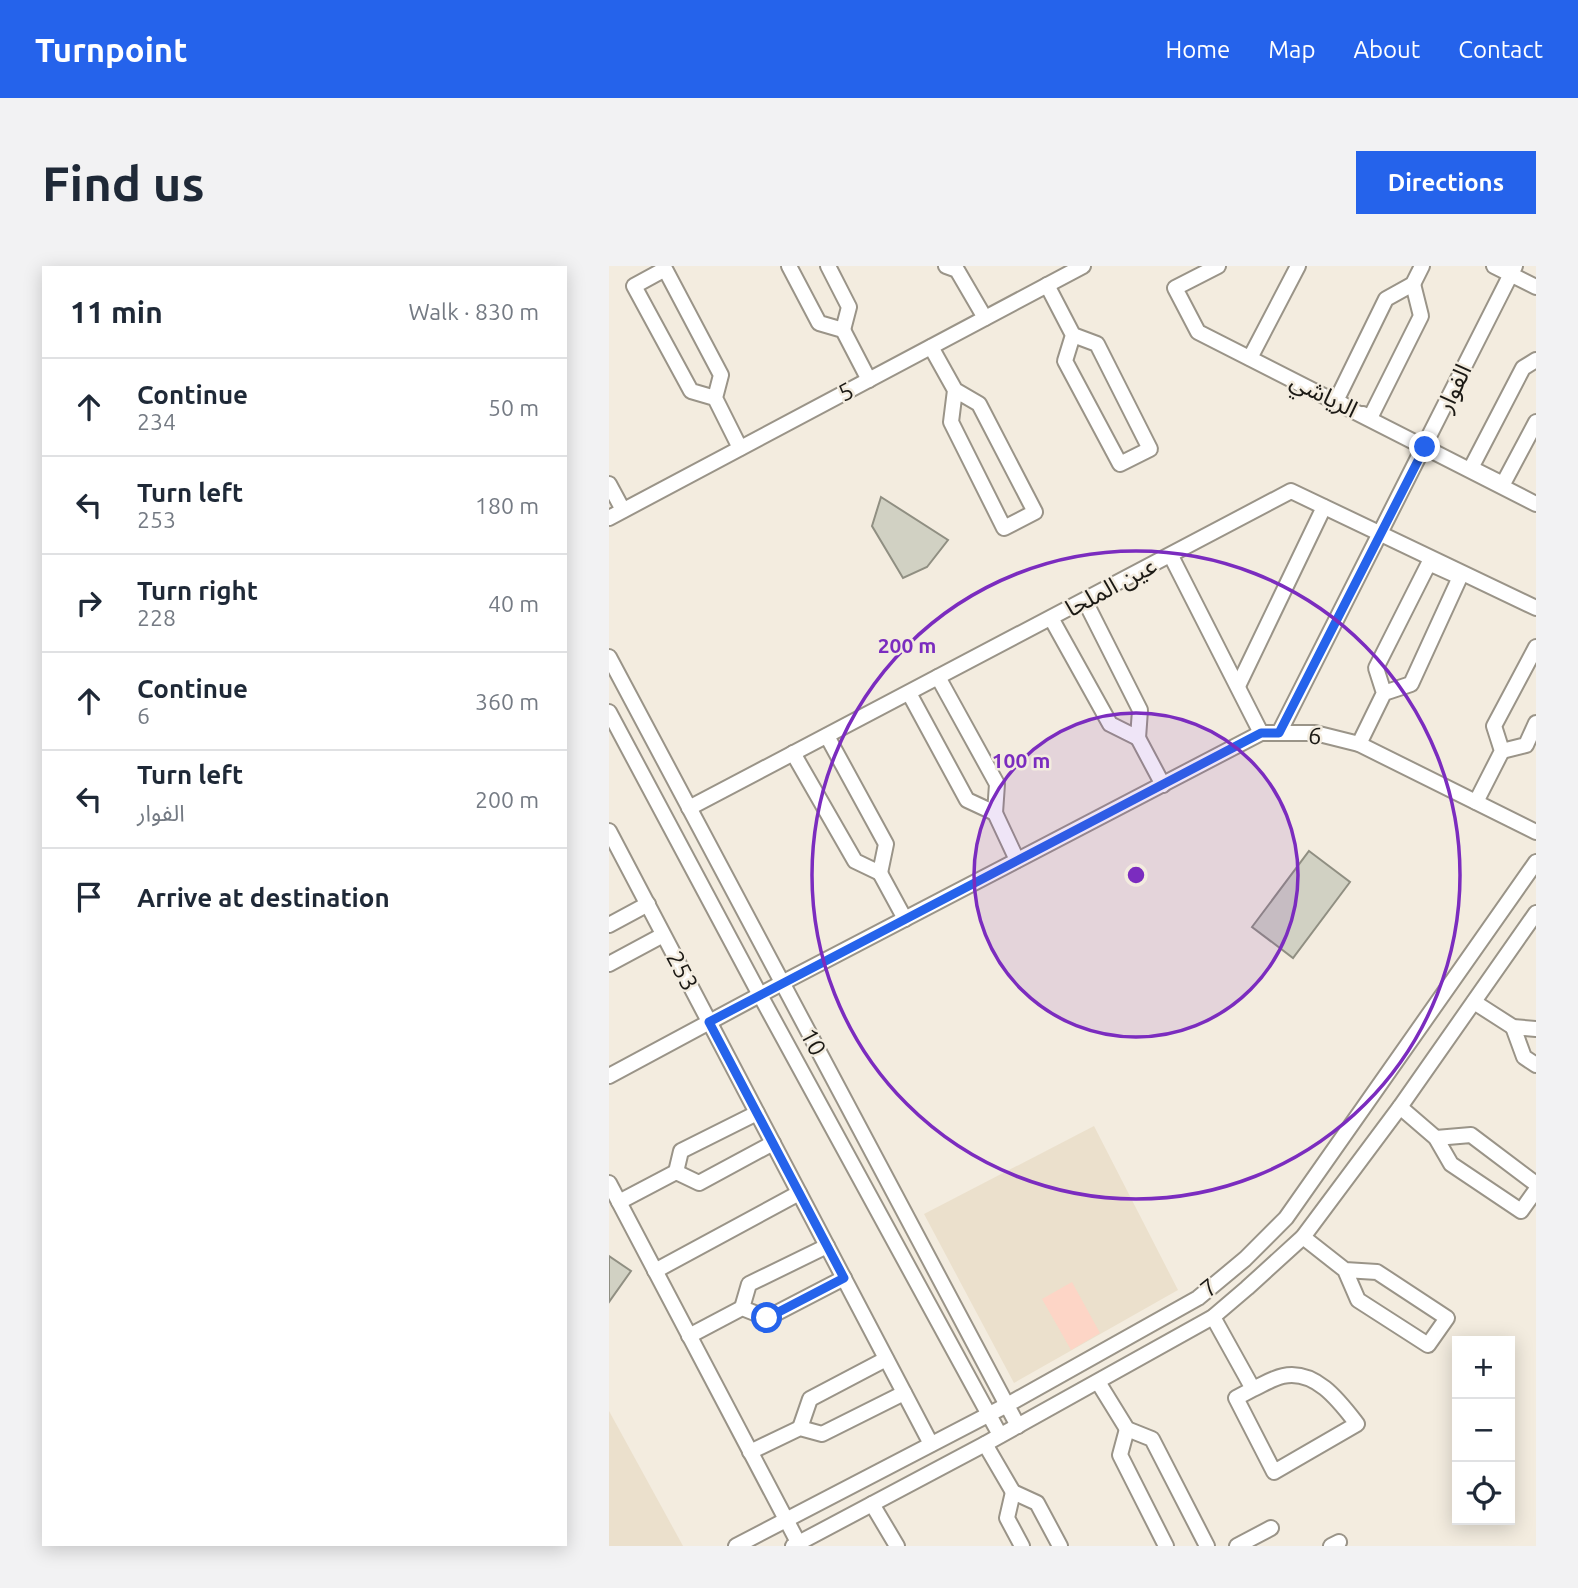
<!DOCTYPE html>
<html lang="en">
<head>
<meta charset="utf-8">
<style>
	:root { --surface:#fff; --page:#f2f2f3; --text:#1f2937; --muted:#747a83; --line:#e0e1e3; --accent:#2563eb }
	body { margin:0; font-family:Ubuntu,"Noto Sans Arabic",sans-serif; background:var(--page); color:var(--text) }
	.controls { position:absolute; right:21px; bottom:21px; display:grid; overflow:hidden; border-radius:0px; box-shadow:0 4px 18px #0003 }
	.controls button { width:63px; height:63px; display:grid; place-items:center; padding:0; border:0; border-bottom:2px solid var(--line); background:var(--surface); color:var(--text); font:35px sans-serif }
	.stop { position:absolute; width:21px; height:21px; margin:-16px; border:5px solid #2563eb; border-radius:50%; background:#fff }
	.stop.end { background:#2563eb; border-color:#fff; box-shadow:0 2px 7px #0008 }
	.list { margin:0; padding:0; list-style:none }
	h2 { display:flex; justify-content:space-between; align-items:center; height:91px; margin:0; padding:0 28px; font-size:30px }
	h2 small { font-size:23px; font-weight:400; color:var(--muted) }
	.list li { display:grid; grid-template-columns:46px 1fr auto; gap:21px; align-items:center; box-sizing:border-box; height:98px; padding:0 28px; border-top:2px solid var(--line) }
	.list b { display:block; font-size:26px; white-space:nowrap }
	.list p { margin:0; font-size:23px; white-space:nowrap; color:var(--muted) }
	.list em { font-size:23px; font-style:normal; color:var(--muted) }
	.icon { flex:none; width:38px; height:38px; fill:none; stroke:currentColor; stroke-width:2; stroke-linecap:round; stroke-linejoin:round }
	.map { position:relative; flex:none; width:927px; height:1280px; overflow:hidden; border-radius:0px }
	header { display:flex; align-items:center; gap:42px; box-sizing:border-box; height:98px; padding:0 35px; background:var(--accent); color:#fff }
	header strong { font-size:33px }
	nav { display:flex; gap:38px; margin-inline-start:auto; font-size:24px }
	.intro { display:flex; align-items:center; justify-content:space-between; box-sizing:border-box; height:168px; padding:0 42px }
	h1 { margin:0; font-size:49px }
	.button { padding:18px 32px; border-radius:0px; background:var(--accent); color:#fff; font-size:24px; font-weight:700 }
	main { display:flex; gap:42px; padding:0 42px }
	aside { flex:1; background:var(--surface); border-radius:0px; box-shadow:0 4px 18px #0003 }
	.map>svg:first-child { display:block }
</style>
</head>
<body>
<header>
<strong>Turnpoint</strong>
<nav><a>Home</a><a>Map</a><a>About</a><a>Contact</a></nav>
</header>
<div class="intro"><h1>Find us</h1><a class="button">Directions</a></div>
<main>
<aside>
<h2>11 min<small>Walk · 830 m</small></h2>
<ul class="list">
<li><svg class="icon" aria-label="ahead" viewBox="0 0 24 24"><path d="M12 20V5M6 11l6-6 6 6"/></svg><div><b>Continue</b><p>234</p></div><em>50 m</em></li>
<li><svg class="icon" aria-label="left" viewBox="0 0 24 24"><path d="M17 20v-9H6M10 6l-5 5 5 5"/></svg><div><b>Turn left</b><p>253</p></div><em>180 m</em></li>
<li><svg class="icon" aria-label="right" viewBox="0 0 24 24"><path d="M7 20v-9h11M14 6l5 5-5 5"/></svg><div><b>Turn right</b><p>228</p></div><em>40 m</em></li>
<li><svg class="icon" aria-label="ahead" viewBox="0 0 24 24"><path d="M12 20V5M6 11l6-6 6 6"/></svg><div><b>Continue</b><p>6</p></div><em>360 m</em></li>
<li><svg class="icon" aria-label="left" viewBox="0 0 24 24"><path d="M17 20v-9H6M10 6l-5 5 5 5"/></svg><div><b>Turn left</b><p>الفوار</p></div><em>200 m</em></li>
<li><svg class="icon" aria-label="arrive" viewBox="0 0 24 24"><path d="M6 21V4h12l-3 4 3 4H6"/></svg><div><b>Arrive at destination</b></div></li>
</ul>
</aside>
<div class="map">
<svg width="927" height="1280" viewBox="0 0 927 1280">
	<rect width="100%" height="100%" fill="#f3ecdf"/>
	<g fill="#ebe0cc">
		<polygon points="485,860 569,1024 405,1117 315,948"/>
		<polygon points="0,1145 74,1280 0,1280"/>
	</g>
	<polygon fill="#fdd5c6" points="463,1016 491,1067 462,1084 433,1033"/>
	<g fill="#d1d1c3" stroke="#908f82" stroke-width="2">
		<polygon points="272,231 339,274 318,301 294,312 263,260"/>
		<polygon points="700,585 741,616 684,692 643,661"/>
		<polygon points="0,990 22,1005 0,1036"/>
	</g>
	<g fill="none" stroke-linecap="round" stroke-linejoin="round">
		<g stroke="#9a9488" stroke-width="18">
			<g id="minor">
				<polyline points="180,0 210,57 234,64 260,114"/>
				<polyline points="219,0 240,41 234,64"/>
				<polyline points="337,0 348,4 376,52"/>
				<polyline points="609,0 566,22 589,66 927,238"/>
				<polyline points="885,0 927,21"/>
				<polyline points="438,19 464,69 456,95 511,198 541,183 488,78 464,69"/>
				<polyline points="322,81 346,124 342,156 395,262 426,246 370,138 346,124"/>
				<polyline points="641,92 689,0"/>
				<polyline points="927,94 914,102 862,202 894,218 927,156"/>
				<polyline points="106,132 82,125 25,20 56,3 112,109 106,132 131,182"/>
				<polyline points="735,139 727,135 777,33 804,18 813,0"/>
				<polyline points="754,148 761,152 812,50 804,18"/>
				<polyline points="0,218 14,244"/>
				<polyline points="0,252 474,0"/>
				<polyline points="562,290 652,467"/>
				<polyline points="442,352 501,458 529,472 531,444 476,335"/>
				<polyline points="0,391 409,1160"/>
				<polyline points="629,420 715,241"/>
				<polyline points="300,427 358,534 386,547 388,518 329,411"/>
				<polyline points="0,446 151,729 391,1169"/>
				<polyline points="670,467 906,0"/>
				<polyline points="529,472 554,519"/>
				<polyline points="750,478 775,427 802,418 851,311 820,297 767,402 775,427"/>
				<polyline points="893,485 917,479 927,457"/>
				<polyline points="184,487 246,595 271,607 277,578 218,470"/>
				<polyline points="867,536 893,485 885,460 927,381"/>
				<polyline points="80,542 682,225 927,342"/>
				<polyline points="386,547 408,594"/>
				<polyline points="0,565 322,1178"/>
				<polyline points="271,607 296,653"/>
				<polyline points="0,659 39,638"/>
				<polyline points="0,698 54,669"/>
				<polyline points="865,736 904,761 927,763"/>
				<polyline points="904,761 915,791 927,799"/>
				<polyline points="0,810 173,717 652,467 706,467 750,478 927,566"/>
				<polyline points="791,841 827,872 842,898 912,945 927,924"/>
				<polyline points="827,872 862,869 927,918"/>
				<polyline points="67,906 72,885 148,847"/>
				<polyline points="0,917 191,1280"/>
				<polyline points="10,936 67,906 90,917 164,877"/>
				<polyline points="694,971 736,1004 749,1034 819,1079 838,1052 768,1006 736,1004"/>
				<polyline points="46,1005 190,927"/>
				<polyline points="133,1042 140,1018 218,980"/>
				<path d="M604,1051L644,1123L627,1132L665,1206L748,1158C731,1136 707,1103 674,1110C664,1112 653,1119 644,1123"/>
				<polyline points="80,1070 133,1042 158,1052 235,1012"/>
				<polyline points="489,1116 518,1163 543,1173 598,1280"/>
				<polyline points="191,1162 201,1133 277,1093"/>
				<polyline points="518,1163 511,1189 557,1280"/>
				<polyline points="376,1178 404,1226 428,1237 451,1280"/>
				<polyline points="141,1186 191,1162 213,1168 295,1127"/>
				<polyline points="404,1226 398,1252 413,1280"/>
				<polyline points="263,1238 288,1280"/>
				<polyline points="127,1280 398,1139 589,1032 636,993 677,952 927,596"/>
				<polyline points="184,1280 376,1178 604,1051 638,1022 694,971 791,841 927,647"/>
				<polyline points="628,1280 662,1262"/>
				<polyline points="722,1280 730,1276 727,1280"/>
			</g>
		</g>
		<use href="#minor" stroke="#fff" stroke-width="14"/>
	</g>
	<g fill="none" stroke-linecap="round" stroke-linejoin="round">
		<polyline stroke="#2563eb" stroke-width="9" points="158,1052 235,1012 100,756 652,467 670,467 816,181"/>
	</g>
	<circle cx="527" cy="609" r="162" fill="#7b2cbf" fill-opacity=".12"/>
	<g fill="none" stroke="#7b2cbf" stroke-width="3.5">
		<circle cx="527" cy="609" r="162"/>
		<circle cx="527" cy="609" r="324"/>
	</g>
	<g text-anchor="middle" stroke-width="5" stroke-linejoin="round" paint-order="stroke">
		<g font-size="24" fill="#1b1914" stroke="#f3ecdf">
			<text transform="translate(845 122) rotate(-64)" y="8">الفوار</text>
			<text transform="translate(237 126) rotate(-28)" y="8">5</text>
			<text transform="translate(715 129) rotate(27)" y="8">الرياشي</text>
			<text transform="translate(502 321) rotate(-28)" y="8">عين الملحا</text>
			<text transform="translate(706 470) rotate(7)" y="8">6</text>
			<text transform="translate(73 705) rotate(62)" y="8">253</text>
			<text transform="translate(204 776) rotate(62)" y="8">10</text>
			<text transform="translate(600 1022) rotate(-38)" y="8">7</text>
		</g>
	</g>
	<circle cx="527" cy="609" r="10" fill="#7b2cbf" stroke="#f3ecdf" stroke-width="3.5"/>
	<g font-size="21" text-anchor="middle" font-weight="bold" fill="#7b2cbf" stroke="#f3ecdf" stroke-width="5" stroke-linejoin="round" paint-order="stroke">
		<text x="298" y="387">200 m</text>
		<text x="412" y="502">100 m</text>
	</g>
</svg>
<div class="controls">
<button>+</button>
<button>−</button>
<button><svg class="icon" aria-label="locate" viewBox="0 0 24 24"><circle cx="12" cy="12" r="6"/><path d="M12 2v4M12 18v4M2 12h4M18 12h4"/></svg></button>
</div>
<div class="stop" style="left:158px;top:1052px"></div>
<div class="stop end" style="left:816px;top:181px"></div>
</div>
</main>
</body>
</html>
